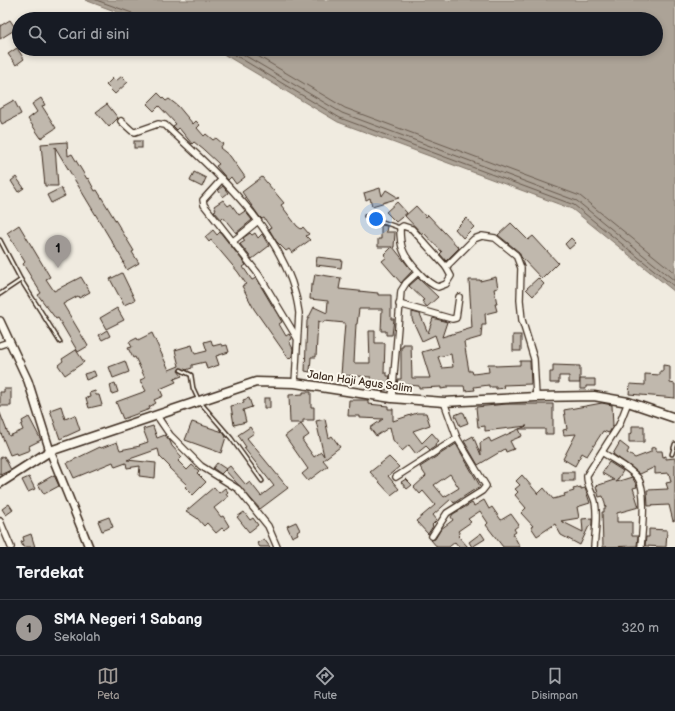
<!DOCTYPE html>
<html lang="id">
<head>
<meta charset="utf-8">
<style>
	:root { --surface:#171b24; --page:#20242c; --text:#f1f3f6; --muted:#9ea1a6; --line:#363941; --accent:#9f9995 }
	body { margin:0; font-family:"Balsamiq Sans",sans-serif; background:var(--page); color:var(--text) }
	.you { position:absolute; left:376px; top:219px; width:14px; height:14px; margin:-10px; border:3px solid #fff; border-radius:50%; background:#1a73e8; box-shadow:0 0 0 6px #1a73e833 }
	.badge { display:grid; place-items:center; width:26px; height:26px; border-radius:50%; background:var(--accent); color:#111; font-size:13px; font-weight:700 }
	.pin { position:absolute; translate:-50% -33px; filter:drop-shadow(0 1px 2px #0008) }
	.pin::after { content:''; position:absolute; top:21px; width:14px; height:12px; background:inherit; clip-path:polygon(0 0,100% 0,50% 100%) }
	.list { margin:0; padding:0; list-style:none }
	h2 { display:flex; justify-content:space-between; align-items:center; height:52px; margin:0; padding:0 16px; font-size:17px }
	h2 small { font-size:13px; font-weight:400; color:var(--muted) }
	.list li { display:grid; grid-template-columns:26px 1fr auto; gap:12px; align-items:center; box-sizing:border-box; height:56px; padding:0 16px; border-top:1px solid var(--line) }
	.list b { display:block; font-size:15px; white-space:nowrap }
	.list p { margin:0; font-size:13px; white-space:nowrap; color:var(--muted) }
	.list em { font-size:13px; font-style:normal; color:var(--muted) }
	.icon { flex:none; width:22px; height:22px; fill:none; stroke:currentColor; stroke-width:2; stroke-linecap:round; stroke-linejoin:round }
	.map { position:relative; flex:none; width:675px; height:547px; overflow:hidden }
	.search { position:absolute; background:var(--surface); box-shadow:0 2px 6px #0003; left:12px; right:12px; top:12px; height:44px; display:flex; align-items:center; gap:10px; box-sizing:border-box; padding:0 14px; border-radius:22px; color:var(--muted); font-size:15px }
	.sheet { height:108px; background:var(--surface) }
	nav { display:flex; justify-content:space-around; align-items:center; box-sizing:border-box; height:56px; border-top:1px solid var(--line); background:var(--surface); font-size:11px; color:var(--muted) }
	nav a { display:grid; justify-items:center; gap:2px }
	nav .on { color:var(--accent) }
	.map>svg:first-child { display:block }
</style>
</head>
<body>
<div class="map">
<svg width="675" height="547" viewBox="0 0 675 547">
	<rect width="100%" height="100%" fill="#f0ebe0"/>
	<filter id="ink" filterUnits="userSpaceOnUse"><feTurbulence type="fractalNoise" baseFrequency=".025" numOctaves="2"/><feDisplacementMap in="SourceGraphic" scale="8" xChannelSelector="R" yChannelSelector="G"/><feConvolveMatrix kernelMatrix="1 2 1 2 8 2 1 2 1" color-interpolation-filters="sRGB"/></filter>
	<g filter="url(#ink)">
		<polygon fill="#aca397" stroke="#7f7367" points="85,0 675,0 675,292 572,209 338,122 215,49 656,49 656,19 136,19"/>
		<g fill="none" stroke-linecap="round" stroke-linejoin="round">
			<g stroke="#685a4e" stroke-width="1">
				<polyline points="96,0 132,13 135,19"/>
				<polyline points="225,49 340,118 574,205 675,287"/>
				<polyline points="234,49 342,113 577,201 675,281"/>
				<polyline points="246,49 345,108 580,196 675,273"/>
			</g>
		</g>
		<g fill="#c0b8ad" stroke="#3b2a1e" fill-rule="evenodd">
			<polygon points="10,20 16,29 0,39 0,26"/>
			<polygon points="17,48 24,59 16,65 8,54"/>
			<polygon points="122,76 128,82 115,94 106,85 113,78 116,81"/>
			<polygon points="158,93 166,101 169,99 178,106 193,124 196,121 200,125 197,128 204,136 206,134 213,140 216,138 223,144 220,148 230,156 245,177 236,184 231,177 228,180 216,166 219,164 204,150 194,142 192,144 179,128 177,130 173,126 176,124 159,106 154,111 147,104"/>
			<polygon points="41,98 45,105 42,106 56,128 41,138 28,119 37,112 32,104"/>
			<polygon points="14,100 21,114 2,124 0,120 0,108"/>
			<polygon points="107,104 118,118 109,127 96,112"/>
			<rect x="134" y="141" width="8" height="7"/>
			<polygon points="67,142 68,156 72,154 87,179 88,178 95,191 97,190 134,251 132,252 139,263 127,270 123,263 124,262 55,147 58,186 45,186 41,144"/>
			<polygon points="194,172 206,178 202,187 190,181"/>
			<polygon points="16,177 24,188 18,192 11,181"/>
			<polygon points="262,177 284,203 281,205 297,226 301,229 303,227 309,234 306,236 310,240 292,253 289,249 286,251 276,241 269,229 271,228 264,218 262,219 259,216 242,192"/>
			<polygon points="223,186 228,193 223,197 218,190"/>
			<polygon points="61,188 65,196 51,203 47,195"/>
			<polygon points="380,188 382,196 386,190 399,198 372,206 370,198 366,200 364,193"/>
			<polygon points="223,200 228,206 231,204 239,215 245,211 252,220 236,233 223,217 221,219 214,211 216,210 214,206"/>
			<polygon points="397,202 407,213 396,222 386,212"/>
			<polygon points="416,206 426,217 428,215 459,248 446,261 440,254 442,252 423,232 422,234 405,216"/>
			<polygon points="466,218 474,227 463,238 455,229"/>
			<polygon points="511,223 528,240 533,236 558,263 542,279 521,257 519,252 498,235"/>
			<polygon points="19,225 50,277 46,279 54,291 81,277 90,292 79,298 78,296 63,304 88,346 78,352 58,318 56,319 38,295 41,293 23,264 25,262 7,233"/>
			<polygon points="381,225 387,226 386,232 395,232 394,247 393,247 412,271 401,283 382,261 387,257 384,255 392,247 378,247 378,239 381,239"/>
			<polygon points="213,230 217,235 220,232 246,265 243,267 252,280 256,278 282,322 279,324 286,336 289,334 292,339 289,341 293,349 292,356 289,359 254,309 242,286 246,284 238,272 211,240 209,242 205,237"/>
			<polygon points="250,233 252,235 255,233 258,238 262,234 269,246 252,259 240,244 245,241 243,238"/>
			<polygon points="571,238 576,243 569,249 565,244"/>
			<polygon points="317,257 342,260 341,268 316,265"/>
			<polygon points="122,273 135,300 124,305 110,279"/>
			<polygon points="315,274 341,278 339,289 378,293 378,295 391,295 391,319 394,319 392,335 386,335 386,331 381,331 382,309 359,309 357,324 356,324 354,363 370,363 369,331 375,331 375,343 385,343 384,373 387,373 387,376 390,376 387,390 382,390 382,386 371,386 371,377 341,375 345,323 324,321 323,323 318,321 316,357 311,357 310,372 305,371 307,321 314,307 327,313 328,301 310,299 311,285 313,285"/>
			<path d="M496,277L498,288L494,289L497,304H495L497,311L485,314L486,325H482L481,337L464,342L469,371H472L473,374L489,372L488,364H495V366L520,365V361H530L531,384L503,385L504,388L496,389V387H489V385L474,387L475,390L465,391L464,386H447V388L441,389V387L419,388V386L397,384L398,379H401V347H403V344H411L412,378H430L422,352L439,347L435,335L422,341L412,319V312L420,314L428,333L433,318L447,322L442,337L472,328L469,280H480V281ZM451,354L453,367L442,368L438,357Z"/>
			<polygon points="418,278 438,297 427,307 422,301 424,300 409,286"/>
			<polygon points="538,278 544,284 533,296 526,289"/>
			<polygon points="117,308 124,320 106,329 100,318"/>
			<polygon points="107,330 110,336 102,340 99,335"/>
			<polygon points="152,333 169,370 179,366 175,350 192,345 195,354 207,351 204,342 211,340 213,346 221,344 222,346 227,345 229,352 216,356 219,365 207,369 205,362 192,365 192,368 186,370 180,368 178,371 182,376 174,379 176,382 160,389 163,396 154,400 156,403 149,407 150,409 123,419 116,402 146,391 140,380 145,378 135,357 133,358 128,348 132,347 129,342 137,338 138,340"/>
			<rect x="513" y="335" width="8" height="16"/>
			<polygon points="76,350 84,362 65,375 58,365 63,361 62,359"/>
			<polygon points="125,361 129,372 113,378 109,367"/>
			<polygon points="553,365 580,366 580,383 569,383 569,376 559,376 559,383 550,383 550,372 553,372"/>
			<polygon points="663,365 670,366 670,383 675,384 675,398 629,394 630,384 645,385 645,374 660,375 660,371 663,371"/>
			<polygon points="94,371 96,376 86,380 84,374"/>
			<polygon points="580,379 595,379 595,386 586,386 586,389 580,389"/>
			<polygon points="115,383 118,392 112,394 110,385"/>
			<polygon points="4,389 11,389 11,406 0,406 0,392 4,392"/>
			<polygon points="95,391 96,395 99,395 102,405 89,408 86,398 90,397 89,393"/>
			<polygon points="303,392 311,392 311,407 314,407 314,420 303,420 303,423 290,423 289,395 303,394"/>
			<polygon points="249,398 252,407 243,410 246,422 234,425 231,406 244,403 243,400"/>
			<rect x="264" y="398" width="6" height="10"/>
			<polygon points="349,400 368,400 368,404 388,406 388,409 393,409 393,421 417,413 426,413 430,425 413,431 422,443 432,433 439,441 435,444 436,446 430,450 426,446 416,454 409,445 402,451 393,440 390,427 376,436 370,428 383,419 360,418 360,416 348,416"/>
			<polygon points="602,403 612,405 613,426 609,433 603,431 587,456 582,453 575,466 563,459 576,434 564,435 563,430 567,429 564,410"/>
			<polygon points="506,404 553,404 553,434 545,434 545,429 519,429 527,426 485,431 485,426 478,427 476,407"/>
			<polygon points="61,406 65,419 75,415 80,430 60,439 50,410"/>
			<polygon points="462,412 464,413 468,423 460,426 455,415"/>
			<polygon points="0,413 9,436 23,430 21,425 23,424 22,421 29,417 41,440 29,446 30,450 17,455 16,453 10,455 0,431"/>
			<polygon points="325,419 329,438 332,436 340,447 323,460 328,466 308,481 302,474 308,469 285,436 301,424 309,435 302,440 314,457 321,452 324,456 316,421"/>
			<polygon points="192,422 223,432 226,437 221,453 185,440"/>
			<polygon points="153,426 157,438 165,435 170,441 172,446 182,457 178,461 187,470 192,465 199,471 197,473 206,482 193,495 185,487 187,485 169,468 170,467 160,457 158,449 127,460 156,463 155,478 139,476 140,466 127,468 126,463 115,467 113,462 74,478 67,463 100,447 101,448 117,442 120,450 140,446 139,445 148,442 143,429"/>
			<polygon points="632,426 644,426 644,442 629,442 629,434 632,433"/>
			<polygon points="250,427 254,433 247,438 288,488 260,509 225,470 230,466 246,485 250,482 261,496 274,486 244,448 246,447 238,435"/>
			<polygon points="519,429 522,436 510,441 514,449 506,452 505,449 478,465 464,441 473,436 481,455 480,443 489,438 491,442"/>
			<polygon points="620,442 629,449 627,453 635,458 651,452 651,448 656,447 656,451 662,451 663,457 666,456 666,459 675,458 675,520 673,521 669,505 648,506 647,490 668,489 666,483 671,482 669,473 655,474 655,467 640,474 613,454"/>
			<path d="M456,444L480,486L454,503L451,499L433,515L437,520L432,525L433,526L428,534L416,521L435,505L423,491L420,494L414,487L426,476L420,467ZM450,474L459,488L444,497L434,485Z"/>
			<polygon points="4,456 11,470 0,475 0,458"/>
			<polygon points="389,457 399,467 388,476 399,489 391,495 370,472"/>
			<polygon points="609,462 623,471 616,482 632,477 636,484 637,487 633,488 639,507 617,513 617,522 632,522 632,536 638,536 637,546 603,547 602,512 604,512 604,508 606,508 603,496 599,497 596,486 614,480 602,473"/>
			<polygon points="217,463 226,469 221,474 213,468"/>
			<rect x="562" y="472" width="12" height="9"/>
			<polygon points="54,475 59,486 44,494 38,484"/>
			<polygon points="522,475 538,494 544,488 553,499 565,496 564,494 574,491 573,489 581,487 581,489 585,488 590,503 577,507 579,518 561,521 583,532 582,519 592,518 592,525 589,526 580,545 561,535 555,524 537,536 531,527 533,526 521,513 526,508 515,495 518,492 515,489 520,485 516,481"/>
			<polygon points="29,477 35,489 28,492 22,480"/>
			<polygon points="406,479 412,485 407,489 401,482"/>
			<polygon points="214,487 219,493 225,488 228,492 226,494 228,497 214,508 221,517 223,516 229,526 224,530 222,528 216,533 207,523 204,526 197,518 186,511"/>
			<polygon points="484,500 489,509 492,507 501,520 511,514 519,525 514,529 516,532 513,534 520,547 503,547 486,525 488,523 480,511 468,519 471,522 458,531 460,534 458,536 468,547 459,547 455,542 449,547 437,547 431,540 435,539 441,529 453,520 451,517 453,514 472,503 474,506"/>
			<polygon points="9,504 13,510 6,515 2,509"/>
			<polygon points="244,512 250,520 253,518 258,525 249,532 237,517"/>
			<polygon points="109,517 113,527 102,531 98,521"/>
			<polygon points="296,522 300,530 297,532 298,534 292,537 287,526"/>
			<polygon points="649,529 667,530 666,547 645,546 646,537 649,537"/>
			<polygon points="481,533 485,539 472,547 469,542"/>
			<polygon points="31,534 35,547 23,547 21,542 24,541 23,537"/>
			<polygon points="264,539 270,547 260,547 257,543"/>
		</g>
		<g fill="none" stroke-linecap="round" stroke-linejoin="round">
			<g stroke="#3b2a1e" stroke-width="5.5">
				<g id="service">
					<polyline points="366,216 400,228"/>
					<polyline points="0,240 21,280 60,342"/>
					<polyline points="0,294 21,280"/>
					<polyline points="181,370 191,375 193,388 199,401 231,438 262,481"/>
					<polyline points="672,454 675,444"/>
				</g>
			</g>
			<g stroke="#3b2a1e" stroke-width="8">
				<g id="minor">
					<path d="M121,121L132,131L135,132L158,124L165,125C218,174 290,237 299,313L295,383"/>
					<polyline points="222,179 203,200 204,205 259,275 297,338"/>
					<path d="M403,226L412,229L446,267L451,276L446,284L438,287C427,284 407,261 403,250C400,243 400,236 400,228Z"/>
					<polyline points="232,242 258,221"/>
					<polyline points="446,267 474,239 482,236 495,238 516,255 521,268 520,300 522,320 534,359 536,397"/>
					<polyline points="399,304 452,319 456,318 459,297"/>
					<polyline points="0,345 9,342"/>
					<polyline points="392,398 401,291 406,283 418,272"/>
					<polyline points="157,416 170,435 201,466 238,489 268,526 277,547"/>
					<path d="M602,452C613,460 629,467 638,478C647,491 642,531 641,547"/>
					<polyline points="396,477 457,438"/>
					<polyline points="0,521 11,547"/>
					<polyline points="432,536 447,513 482,491 486,486 457,438 444,402"/>
					<path d="M594,547C595,533 598,516 595,502C593,493 586,485 587,475L619,425L628,402"/>
				</g>
			</g>
			<g stroke="#3b2a1e" stroke-width="10">
				<polyline id="tertiary" points="0,321 28,381 50,451 89,547"/>
			</g>
			<g stroke="#3b2a1e" stroke-width="11">
				<polyline id="secondary" points="0,483 50,451 256,382 295,383 392,398 444,402 536,397 594,396 628,402 675,418"/>
			</g>
			<use href="#service" stroke="#fbf7ec" stroke-width="2.5"/>
			<use href="#minor" stroke="#fbf7ec" stroke-width="5.5"/>
			<use href="#tertiary" stroke="#fbf7ec" stroke-width="7"/>
			<use href="#secondary" stroke="#fbf7ec" stroke-width="8"/>
		</g>
	</g>
	<g text-anchor="middle" stroke-width="4" stroke-linejoin="round" paint-order="stroke">
		<g font-size="11" fill="#3b2a1e" stroke="#fbf7ec">
			<text transform="translate(360 381) rotate(8)" y="4">Jalan Haji Agus Salim</text>
		</g>
	</g>
</svg>
<div class="you"></div>
<div class="pin badge" style="left:58px;top:268px">1</div>
<div class="search"><svg class="icon" aria-label="search" viewBox="0 0 24 24"><circle cx="10" cy="10" r="6"/><path d="M15 15l6 6"/></svg>Cari di sini</div>
</div>
<section class="sheet">
<h2>Terdekat<small></small></h2>
<ul class="list">
<li><span class="badge">1</span><div><b>SMA Negeri 1 Sabang</b><p>Sekolah</p></div><em>320 m</em></li>
</ul>
</section>
<nav>
<a class="on"><svg class="icon" aria-label="map" viewBox="0 0 24 24"><path d="M3 6l6-2 6 2 6-2v14l-6 2-6-2-6 2zM9 4v14M15 6v14"/></svg>Peta</a>
<a><svg class="icon" aria-label="directions" viewBox="0 0 24 24"><path d="M12 3l9 9-9 9-9-9zM9 14v-3h6M13 9l2 2-2 2"/></svg>Rute</a>
<a><svg class="icon" aria-label="saved" viewBox="0 0 24 24"><path d="M7 4h10v16l-5-4-5 4z"/></svg>Disimpan</a>
</nav>
</body>
</html>
